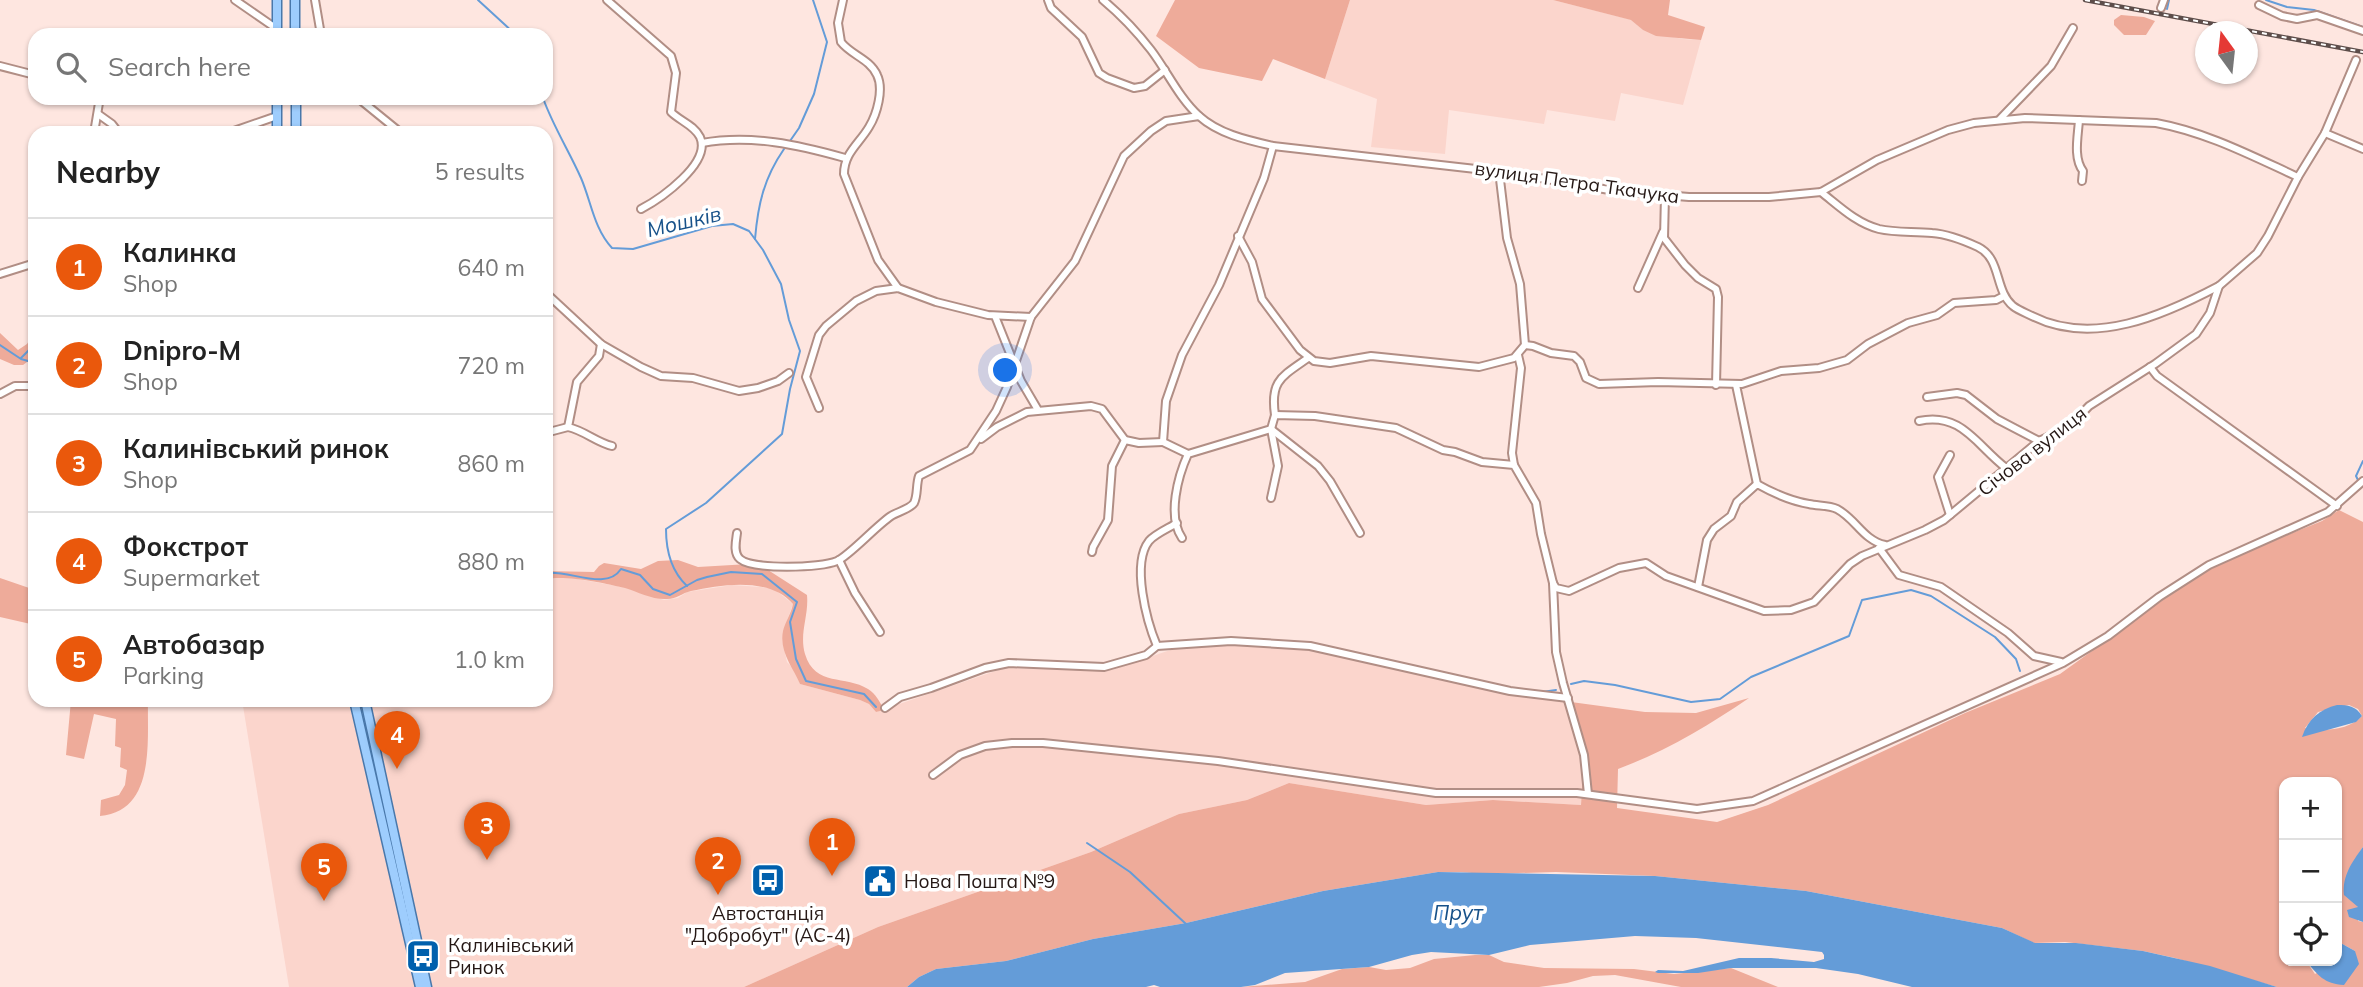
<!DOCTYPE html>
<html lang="en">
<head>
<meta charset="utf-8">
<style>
	:root { --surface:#fff; --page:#f6f6f6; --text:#222; --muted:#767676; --line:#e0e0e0; --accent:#ea580c }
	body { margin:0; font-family:Mulish,sans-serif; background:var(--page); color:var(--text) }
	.controls { position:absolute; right:21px; bottom:21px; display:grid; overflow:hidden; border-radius:14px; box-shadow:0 2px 5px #0004 }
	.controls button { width:63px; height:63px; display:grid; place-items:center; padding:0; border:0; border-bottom:2px solid var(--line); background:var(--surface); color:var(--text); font:35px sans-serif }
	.compass { position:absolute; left:2195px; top:21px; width:63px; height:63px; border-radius:50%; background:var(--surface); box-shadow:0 2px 5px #0004; rotate:345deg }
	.you { position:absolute; left:1006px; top:371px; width:24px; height:24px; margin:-18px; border:5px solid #fff; border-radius:50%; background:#1a73e8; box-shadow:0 0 0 10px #1a73e833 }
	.badge { display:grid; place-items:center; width:46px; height:46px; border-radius:50%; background:var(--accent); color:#fff; font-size:23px; font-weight:700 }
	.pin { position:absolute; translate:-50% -58px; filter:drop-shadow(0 2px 4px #0008) }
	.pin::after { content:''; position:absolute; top:37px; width:24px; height:21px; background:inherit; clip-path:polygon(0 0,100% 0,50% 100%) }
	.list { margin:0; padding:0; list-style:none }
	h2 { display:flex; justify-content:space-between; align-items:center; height:91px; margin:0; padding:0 28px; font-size:30px }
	h2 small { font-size:23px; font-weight:400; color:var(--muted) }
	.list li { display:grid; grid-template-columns:46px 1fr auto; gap:21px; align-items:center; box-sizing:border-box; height:98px; padding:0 28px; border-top:2px solid var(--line) }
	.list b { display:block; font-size:26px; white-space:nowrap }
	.list p { margin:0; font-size:23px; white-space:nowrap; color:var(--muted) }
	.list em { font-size:23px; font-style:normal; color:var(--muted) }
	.icon { flex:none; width:38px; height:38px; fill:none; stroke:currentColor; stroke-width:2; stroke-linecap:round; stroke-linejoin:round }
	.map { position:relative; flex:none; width:2363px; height:987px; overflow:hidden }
	.search { position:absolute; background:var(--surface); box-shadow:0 2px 5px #0004; left:28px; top:28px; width:525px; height:77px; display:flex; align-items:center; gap:18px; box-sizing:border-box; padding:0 24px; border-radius:21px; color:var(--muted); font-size:26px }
	.panel { position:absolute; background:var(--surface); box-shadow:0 2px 5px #0004; left:28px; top:126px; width:525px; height:581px; border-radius:21px }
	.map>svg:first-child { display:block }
</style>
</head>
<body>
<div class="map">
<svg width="2363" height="987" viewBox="0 0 2363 987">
	<rect width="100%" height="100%" fill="#fee6e0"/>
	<g fill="#fbd5cc">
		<polygon points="1350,0 1553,0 1632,20 1643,30 1682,39 1701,40 1683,105 1621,93 1615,121 1547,110 1544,124 1449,110 1445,154 1371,147 1377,99 1325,79"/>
		<polygon points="560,576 623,587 664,600 678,598 687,592 732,585 773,588 793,604 783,632 784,648 787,662 795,670 800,684 860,700 869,704 876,712 1004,668 1112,670 1179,647 1239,643 1302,648 1504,694 1571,702 1583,772 1581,805 1493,800 1426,805 1289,783 1247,800 1179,814 1091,852 878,927 744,987 427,987 385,810 363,700 546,700 546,579"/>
		<polygon points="242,700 352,700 419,987 289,987"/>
	</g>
	<g fill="#eeab9a" fill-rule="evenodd">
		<polygon points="1175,0 1350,0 1325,79 1273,59 1262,81 1199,68 1156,36"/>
		<polygon points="1553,0 1670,0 1668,15 1705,27 1701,40 1656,36 1643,30 1631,20"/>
		<polygon points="2121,15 2144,17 2155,21 2146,35 2124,35 2114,25 2114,20"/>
		<polygon points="35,331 35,356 23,365 14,365 0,359 0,333 18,350 27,344"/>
		<path d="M2339,510L2363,522V847L2357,856L2358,921L2363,922V987H2277L2175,958L2143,951L2065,942L2034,943L2002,928L1806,891L1655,876L1556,872L1483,874L1461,872H1438L1323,891L1186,923L1093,939L1006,961L936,969L919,977L907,987H744L878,927L1091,852L1179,814L1247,800L1289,783L1426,805L1493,800L1581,805L1583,772L1571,702L1645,712L1696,713L1749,698C1708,726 1666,751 1618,769L1617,808L1717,822L1768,805L1965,713L2060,674L2175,591L2211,569L2250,550L2322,521ZM2349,705L2358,709L2362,716C2348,731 2324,731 2305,728L2318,712ZM2284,782H2337V941L2355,951L2315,974L2306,961H2284Z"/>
		<path d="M678,560L698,567L749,564L768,570L807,595C809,616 799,633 805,654C815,687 846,675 868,689C876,694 880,702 884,710L876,712L869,704L860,700L800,684C793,667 779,652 783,631C785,622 791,614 793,604C770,577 723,584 691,591C682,593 677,599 667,599C653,600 638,592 625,588C605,583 566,575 546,579V571L594,572L599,566L604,563L641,569L658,561Z"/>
		<polygon points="0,578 35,590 35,625 0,617"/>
		<path d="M71,700H148C147,741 156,811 100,816L101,800L119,795L125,785L127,770L120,767L121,748L115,746L116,719L94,714L84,759L66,755Z"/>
		<polygon points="1475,955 1489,955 1504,962 1544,968 1634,969 1674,974 1731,968 1778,987 1681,987 1615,975 1593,976 1567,983 1539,987 1241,987 1305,982 1342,969 1369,967 1386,970 1410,968 1434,959"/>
	</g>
	<g fill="#649cd8">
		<path d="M2337,705C2348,705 2356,706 2362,716L2356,722L2302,737C2308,719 2320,709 2337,705Z"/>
		<path d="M2363,847V922L2349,917L2347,910L2358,907L2344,895C2342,876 2352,862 2363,847Z"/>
		<polygon points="1438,872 1655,876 1806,891 2002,928 2035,943 2076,943 2143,951 2210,966 2277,987 1912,987 1858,974 1816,968 1731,968 1698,973 1658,973 1655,972 1658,970 1683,971 1739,958 1771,958 1814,962 1824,959 1824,955 1822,952 1696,938 1635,936 1530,945 1489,955 1431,952 1412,955 1369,967 1285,973 1255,985 1241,987 1160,987 1154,985 1146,987 907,987 919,977 936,969 1006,961 1093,939 1186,923 1323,891"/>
		<path d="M2337,941L2355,951L2359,964L2344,985C2324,984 2318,975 2306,961H2337Z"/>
	</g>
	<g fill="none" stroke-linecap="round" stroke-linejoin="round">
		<g stroke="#649cd8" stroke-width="2">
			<polyline points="478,0 516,35"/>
			<polyline points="2266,0 2287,7 2314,10 2363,27"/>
			<polyline points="2167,9 2169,0"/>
			<path d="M543,98C553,126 569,151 581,178C591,201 594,229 612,248L633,249L712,226L733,224L749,231L763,250L781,284L789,320L800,351L790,389L782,434L706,503L666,529C666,550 671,571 687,586"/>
			<polyline points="790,141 799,128 814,94 827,42 813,0"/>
			<path d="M755,239C758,204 764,178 784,149"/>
			<polyline points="0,345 21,359 35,363"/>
			<polyline points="21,358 35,344"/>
			<polyline points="2359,482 2356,476 2363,461"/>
			<path d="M546,573C568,569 606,592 621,569L640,575L653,589L670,595L697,580L707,577L731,572L762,574L797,602L790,622L796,659L806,681L864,694L876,707"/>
			<polyline points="1571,684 1584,681 1615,685 1691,702 1720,699 1751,677 1849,636 1862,600 1911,590 1931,596 1995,637 2016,659 2020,671"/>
			<polyline points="1542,692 1556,690"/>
			<polyline points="1087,843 1130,872 1186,924"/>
		</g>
		<g stroke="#b18e85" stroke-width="10">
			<g id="minor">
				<polyline points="235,0 277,29"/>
				<polyline points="315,0 321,35"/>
				<path d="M607,0L671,56L676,73L671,112C680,121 694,125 700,137C712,163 660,199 641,209"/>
				<path d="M843,0L838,23L841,42C851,55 870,59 877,75C884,89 877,114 869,127C859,144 844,153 844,174L878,260L898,288"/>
				<polyline points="1048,0 1051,8 1082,37 1099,73 1107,78 1134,88 1145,86 1165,70"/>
				<path d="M1103,0C1121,15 1137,32 1151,50C1167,71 1179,98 1199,116C1219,134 1247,140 1273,146L1511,173L1615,191L1689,197H1769L1821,192L1877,160L1948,130L1974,123L2025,118L2156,123C2206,132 2252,156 2298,177"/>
				<polyline points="2259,5 2282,16 2297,19 2317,15 2363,31"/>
				<polyline points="2161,8 2164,0"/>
				<polyline points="0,66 35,75"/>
				<polyline points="358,98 401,133"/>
				<polyline points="98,114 112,124 119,133"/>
				<polyline points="2000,119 2051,66 2073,28"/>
				<path d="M2079,120C2078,136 2073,158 2083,171L2082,181"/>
				<polyline points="94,133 99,103 97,98"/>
				<polyline points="228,133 277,116"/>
				<polyline points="2325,133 2363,149"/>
				<path d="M702,143C751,134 799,145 845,158"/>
				<polyline points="1499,171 1507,238 1520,284 1525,345"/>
				<path d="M1821,192C1839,206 1856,223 1879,229C1896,233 1915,231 1932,233C1947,234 1965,241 1978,247C2002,259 1994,290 2013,306C2018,310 2026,313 2032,316C2093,347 2164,315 2219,286"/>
				<polyline points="1665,195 1664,238 1685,265 1698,278 1716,289 1718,297 1716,385"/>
				<polyline points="1238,236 1252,262 1262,299 1300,350 1314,361 1330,363 1371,356 1479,367 1514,358 1525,345 1533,346 1551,353 1574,356 1580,362 1586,378 1599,384 1658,382 1742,384 1781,371 1819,368 1847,360 1868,344 1908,323 1937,315 1954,303 1996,300 2004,296"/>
				<polyline points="0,274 35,263"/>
				<polyline points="1638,288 1663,232"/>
				<polyline points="546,293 601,344 641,367 661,376 693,378 739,391 758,388 778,381 789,373"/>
				<polyline points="995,316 1021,381 1038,410"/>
				<path d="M601,344L599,356L577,382L568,427C585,431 596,442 612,446"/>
				<polyline points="2150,367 2157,376 2337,506"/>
				<polyline points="1736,385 1757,484"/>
				<polyline points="0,394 15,386 35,386"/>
				<polyline points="1927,397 1957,393 1966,395 1997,419 2039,441"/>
				<polyline points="819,408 806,377 819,335 826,326 856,301 876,291 898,288 936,302 988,315 1031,317"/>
				<path d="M1275,415C1270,381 1281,377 1308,358"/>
				<path d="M1919,421C1962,412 1976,445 2006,468"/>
				<polyline points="1271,429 1318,466 1330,481 1360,533"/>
				<polyline points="549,432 568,427"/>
				<polyline points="981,439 997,427 1027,412 1091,406 1102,409 1125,440 1139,443 1163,442"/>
				<polyline points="1188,454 1163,442 1166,401 1182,355 1219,285 1264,178 1273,146"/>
				<polyline points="1514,465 1512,453 1521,368 1518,355"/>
				<polyline points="1271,498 1278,466 1271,429"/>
				<polyline points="1950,515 1938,477 1950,455"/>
				<path d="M737,533C736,541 733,553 740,559C753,570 820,568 837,561C849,556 876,526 891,516C897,512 910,509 914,503C918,495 916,484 919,476L970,450L996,411L1007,387L1031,317L1075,261L1124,156L1151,131L1166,121L1199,116"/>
				<path d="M1182,538C1167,516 1178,476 1188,454L1271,429L1275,415L1315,416L1396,428L1443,450L1455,452L1482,462L1514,465L1536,503L1541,534L1553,583L1556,588L1569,591L1619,568L1646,563L1666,576L1764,611L1791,610L1814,602L1850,564L1862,556L1925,530L1944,520L2039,441L2069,427L2089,406L2155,364L2196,334L2210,313L2219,286L2257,253L2268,236L2298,177L2325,133L2356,60"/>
				<polyline points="1879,548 1899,575 1941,587 2008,633 2034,656 2061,662"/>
				<polyline points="1092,552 1093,547 1108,520 1112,466 1125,440"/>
				<polyline points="839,560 855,593 880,632"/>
				<polyline points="1553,583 1556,652 1563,683 1584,755 1588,794"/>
				<path d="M1698,587L1707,540L1714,529L1731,516L1737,502L1757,484C1773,493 1791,501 1809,504C1818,506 1829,505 1837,509C1856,519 1863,540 1885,545"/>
				<path d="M1157,646C1147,622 1131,564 1149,541C1155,534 1169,528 1177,523"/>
				<polyline points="885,708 900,697 931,688 985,668 1009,663 1104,667 1146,655 1157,646 1231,641 1310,646 1510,691 1568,698"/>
				<polyline points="933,775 960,755 985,746 1012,743 1043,743 1218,761 1436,793 1577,793 1697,809 1753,801 2063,663 2108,636 2159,597 2209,565 2328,512 2363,481"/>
			</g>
		</g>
		<g stroke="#4978ab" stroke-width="11">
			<g id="major">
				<polyline points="295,0 295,35"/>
				<polyline points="277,35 277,0"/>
				<polyline points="296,98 296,133"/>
				<polyline points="277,133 277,98"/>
				<polyline points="354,700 420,987"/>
				<polyline points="365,700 427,987"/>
			</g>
		</g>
		<use href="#minor" stroke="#fff" stroke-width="6"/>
		<use href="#major" stroke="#9ecdfd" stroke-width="8"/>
		<g stroke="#5d4d4a" stroke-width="4.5">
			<polyline id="rail" points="2085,0 2363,52"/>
		</g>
		<use href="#rail" stroke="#fff" stroke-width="2" stroke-dasharray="5" stroke-linecap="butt"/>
	</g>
	<defs>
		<g id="bus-square" transform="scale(1.75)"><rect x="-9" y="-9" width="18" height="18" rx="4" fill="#0060ad" stroke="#fff"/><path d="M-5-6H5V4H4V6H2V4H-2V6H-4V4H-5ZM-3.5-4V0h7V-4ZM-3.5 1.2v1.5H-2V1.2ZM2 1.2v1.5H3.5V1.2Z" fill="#fff"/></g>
		<g id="civic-square" transform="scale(1.75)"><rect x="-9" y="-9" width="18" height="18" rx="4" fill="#0060ad" stroke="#fff"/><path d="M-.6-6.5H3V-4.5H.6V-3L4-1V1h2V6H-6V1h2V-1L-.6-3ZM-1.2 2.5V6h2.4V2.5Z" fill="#fff"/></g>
	</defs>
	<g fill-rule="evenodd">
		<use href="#bus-square" x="768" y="880"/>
		<use href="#civic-square" x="880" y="881"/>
		<use href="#bus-square" x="423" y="956"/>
	</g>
	<g text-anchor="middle" stroke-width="7" stroke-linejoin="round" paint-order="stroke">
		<g font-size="19" fill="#251815" stroke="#fff">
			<text transform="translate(1577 182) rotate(8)" y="7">вулиця Петра Ткачука</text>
			<text transform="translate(2032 451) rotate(-38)" y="7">Січова вулиця</text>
		</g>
		<g font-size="19" fill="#251815" stroke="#fff" text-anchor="start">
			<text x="904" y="888">Нова Пошта №9</text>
			<text x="768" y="920" text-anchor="middle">Автостанція<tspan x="768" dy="22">"Добробут" (АС-4)</tspan></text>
			<text x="448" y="952">Калинівський<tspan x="448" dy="22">Ринок</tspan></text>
		</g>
		<g font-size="21" font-style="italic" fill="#175189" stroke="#fff">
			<text transform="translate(684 222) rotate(-13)" y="7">Мошків</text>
			<text x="1458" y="920">Прут</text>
		</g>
	</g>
</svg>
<div class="controls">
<button>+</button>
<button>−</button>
<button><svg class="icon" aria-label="locate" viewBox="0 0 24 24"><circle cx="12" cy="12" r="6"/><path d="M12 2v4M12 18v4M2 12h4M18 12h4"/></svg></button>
</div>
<svg class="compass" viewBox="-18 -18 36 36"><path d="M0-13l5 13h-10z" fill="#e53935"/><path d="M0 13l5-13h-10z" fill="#767676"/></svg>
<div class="you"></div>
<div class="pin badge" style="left:832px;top:876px">1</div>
<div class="pin badge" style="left:718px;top:895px">2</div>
<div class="pin badge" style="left:487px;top:860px">3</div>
<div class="pin badge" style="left:397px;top:769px">4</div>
<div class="pin badge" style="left:324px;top:901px">5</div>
<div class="search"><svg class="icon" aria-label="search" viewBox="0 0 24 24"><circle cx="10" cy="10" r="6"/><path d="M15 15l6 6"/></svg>Search here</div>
<section class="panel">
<h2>Nearby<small>5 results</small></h2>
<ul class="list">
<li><span class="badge">1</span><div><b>Калинка</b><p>Shop</p></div><em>640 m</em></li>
<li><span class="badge">2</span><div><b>Dnipro-M</b><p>Shop</p></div><em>720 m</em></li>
<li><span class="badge">3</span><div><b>Калинівський ринок</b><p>Shop</p></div><em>860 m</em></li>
<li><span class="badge">4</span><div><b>Фокстрот</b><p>Supermarket</p></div><em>880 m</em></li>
<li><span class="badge">5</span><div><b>Автобазар</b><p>Parking</p></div><em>1.0 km</em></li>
</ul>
</section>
</div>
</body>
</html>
